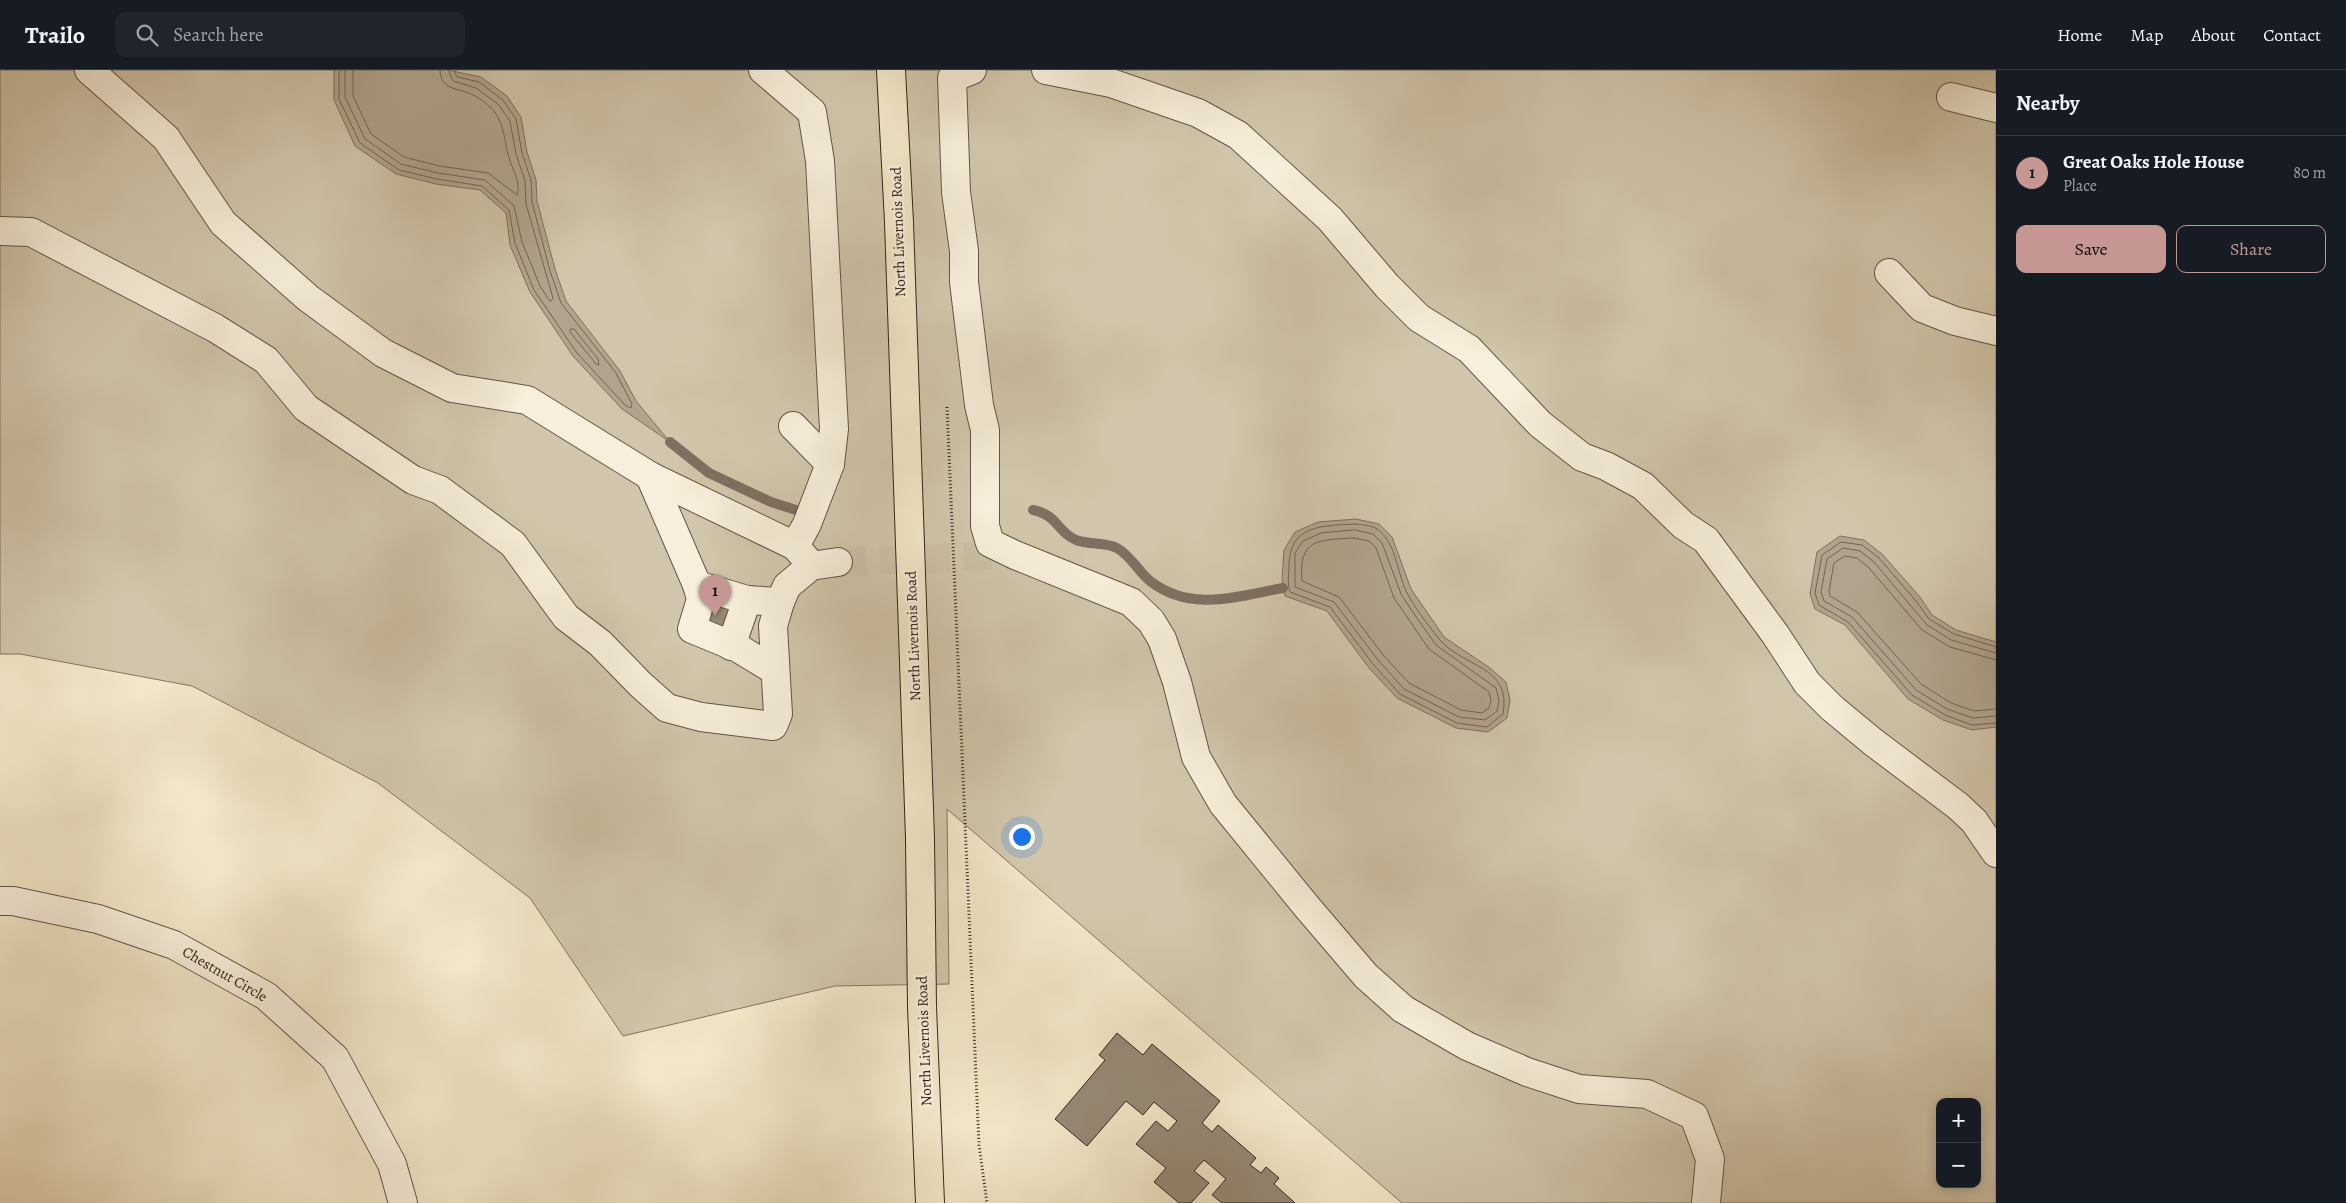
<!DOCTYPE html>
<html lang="en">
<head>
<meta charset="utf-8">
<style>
	:root { --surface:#171b24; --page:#20242c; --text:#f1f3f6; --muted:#9ea1a6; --line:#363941; --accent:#c59692 }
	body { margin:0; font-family:Alegreya,serif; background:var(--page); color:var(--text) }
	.controls { position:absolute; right:15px; bottom:15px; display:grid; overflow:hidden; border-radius:10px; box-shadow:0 2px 12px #0003 }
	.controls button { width:45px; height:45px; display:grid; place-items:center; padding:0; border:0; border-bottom:1px solid var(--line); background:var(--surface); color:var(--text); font:25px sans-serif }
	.you { position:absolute; left:1021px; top:766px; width:18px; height:18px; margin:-12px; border:4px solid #fff; border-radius:50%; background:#1a73e8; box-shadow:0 0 0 8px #1a73e833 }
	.badge { display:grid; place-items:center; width:32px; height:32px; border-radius:50%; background:var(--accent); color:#111; font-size:16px; font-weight:700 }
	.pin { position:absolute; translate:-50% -41px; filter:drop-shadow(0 1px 2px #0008) }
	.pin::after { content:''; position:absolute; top:26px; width:18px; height:15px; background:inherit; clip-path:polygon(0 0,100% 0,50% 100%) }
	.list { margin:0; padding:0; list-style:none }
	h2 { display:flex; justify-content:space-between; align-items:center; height:65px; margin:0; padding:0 20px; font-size:21px }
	h2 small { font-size:16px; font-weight:400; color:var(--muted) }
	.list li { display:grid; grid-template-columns:32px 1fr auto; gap:15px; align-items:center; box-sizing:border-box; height:75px; padding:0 20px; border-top:1px solid var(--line) }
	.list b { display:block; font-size:19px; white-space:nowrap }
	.list p { margin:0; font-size:16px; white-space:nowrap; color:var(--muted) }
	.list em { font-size:16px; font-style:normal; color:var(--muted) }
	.actions { display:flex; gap:10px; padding:15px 20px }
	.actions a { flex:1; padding:11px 0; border:1px solid var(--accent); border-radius:10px; text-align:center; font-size:18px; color:var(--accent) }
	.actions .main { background:var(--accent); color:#111 }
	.icon { flex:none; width:28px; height:28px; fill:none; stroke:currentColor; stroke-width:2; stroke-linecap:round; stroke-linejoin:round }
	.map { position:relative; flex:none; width:1996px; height:1133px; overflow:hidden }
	header { display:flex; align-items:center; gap:30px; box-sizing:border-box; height:70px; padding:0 25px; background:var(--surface); border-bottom:1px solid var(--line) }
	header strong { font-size:24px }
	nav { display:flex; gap:28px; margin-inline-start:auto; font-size:18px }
	.search { width:350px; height:45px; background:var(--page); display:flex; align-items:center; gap:12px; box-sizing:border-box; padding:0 18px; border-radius:10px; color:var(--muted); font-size:19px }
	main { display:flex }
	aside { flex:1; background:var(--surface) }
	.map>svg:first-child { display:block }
</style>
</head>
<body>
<header>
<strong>Trailo</strong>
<div class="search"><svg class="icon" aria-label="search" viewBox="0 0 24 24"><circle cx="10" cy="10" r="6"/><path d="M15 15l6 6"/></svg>Search here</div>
<nav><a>Home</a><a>Map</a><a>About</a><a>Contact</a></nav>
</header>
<main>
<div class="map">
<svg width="1996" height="1133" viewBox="0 0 1996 1133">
	<rect width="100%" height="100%" fill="#f2e7c8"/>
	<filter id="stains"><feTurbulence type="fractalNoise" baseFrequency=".004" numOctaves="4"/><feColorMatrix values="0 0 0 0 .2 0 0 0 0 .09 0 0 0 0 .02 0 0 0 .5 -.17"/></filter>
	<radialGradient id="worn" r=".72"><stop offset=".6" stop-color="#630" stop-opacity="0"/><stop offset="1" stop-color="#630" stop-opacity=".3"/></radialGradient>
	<path fill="#d1c6ab" stroke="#827464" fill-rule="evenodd" d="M0,0H1996V1133H1402L947,739L949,914L835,916L623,966L530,828L378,713L192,616L20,584H0ZM1940,1032H1977V1114H1940Z"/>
	<g fill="#b1a48e" stroke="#7e7061">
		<polygon points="334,0 448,0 481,7 507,26 521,47 527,82 536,110 537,131 555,199 566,231 620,301 636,331 670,372 622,339 573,286 530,222 510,175 506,143 480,120 436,114 396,104 355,76 334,30"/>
		<polygon points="1356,449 1379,454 1392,467 1411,519 1444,567 1490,598 1506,612 1510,630 1507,648 1488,662 1456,658 1397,628 1369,598 1327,541 1285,526 1282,509 1284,480 1295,462 1318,452"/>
		<polygon points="1840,466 1864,470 1882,484 1920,527 1932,545 1956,560 1996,572 1996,657 1972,660 1943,650 1908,629 1845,555 1815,539 1810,524 1817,482"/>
	</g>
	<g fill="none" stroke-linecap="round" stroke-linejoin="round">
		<g stroke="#726456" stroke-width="1">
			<polyline points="339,0 339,29 360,73 399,100 437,109 482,116 509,140 515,173 534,220 577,283 625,335 631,338 632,334 616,303 561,233 550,201 532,132 531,110 522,83 516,49 503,30 479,12 457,7 454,0"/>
			<polyline points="345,0 345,27 365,69 401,94 438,103 485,110 514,136 522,172 540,216 549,230 551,231 553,228 526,134 525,111 516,84 510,51 498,34 476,18 453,11 448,0"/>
			<path d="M353,0V26L371,64L404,87L439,96L488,103L517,125C521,113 513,100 509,88C504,71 505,56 494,41C490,36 480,28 473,25C459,17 441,22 440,0"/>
			<polygon points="571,259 574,259 598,289 599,295 596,294 570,262"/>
			<path d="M1355,454C1361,455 1372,455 1377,459C1396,472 1397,502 1406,521C1414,537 1428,555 1439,569C1463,598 1512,595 1503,644L1487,657L1457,653L1400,624L1373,594L1330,537L1290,522C1287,512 1289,504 1289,495C1290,454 1323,456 1355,454Z"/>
			<polygon points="1355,460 1373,464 1382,473 1401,524 1412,541 1436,575 1496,618 1499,631 1497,641 1485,650 1459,647 1404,619 1378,590 1334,532 1295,517 1295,483 1303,471 1321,463"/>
			<path d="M1354,468L1369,471L1376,478L1394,528L1429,579L1489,622L1491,631L1489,638L1482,643L1461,640L1409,613L1384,586L1339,527L1302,511C1298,468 1319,470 1354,468Z"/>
			<polyline points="1996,577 1954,564 1929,549 1916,531 1879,488 1862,475 1841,472 1822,485 1815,523 1819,535 1848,552 1912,625 1945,645 1972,655 1996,653"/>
			<polyline points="1996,583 1951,570 1926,554 1874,492 1860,481 1843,478 1827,489 1821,522 1824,531 1852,547 1916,620 1947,639 1973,648 1996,646"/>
			<polyline points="1996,590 1950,577 1922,560 1869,498 1857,488 1845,486 1834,493 1829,521 1830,526 1857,542 1921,614 1951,633 1974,641 1996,639"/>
		</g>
		<g stroke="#7e7061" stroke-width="10">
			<polyline points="670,372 709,403 771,432 796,440"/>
			<path d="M1033,440C1058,445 1057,462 1076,470C1089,475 1105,472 1117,478C1131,486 1138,501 1150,511C1191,543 1238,526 1283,518"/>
		</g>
	</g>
	<g fill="#968976" stroke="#32231e">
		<polygon points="707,529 732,538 724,563 699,555"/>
		<polygon points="1117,963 1143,985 1152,974 1220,1031 1202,1053 1212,1062 1218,1055 1256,1088 1250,1095 1261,1103 1266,1097 1279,1108 1274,1114 1295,1133 1222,1133 1212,1125 1226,1109 1204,1090 1194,1101 1209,1113 1191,1133 1179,1133 1154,1112 1166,1098 1136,1074 1156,1051 1168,1061 1177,1051 1154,1032 1143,1045 1126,1031 1087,1076 1055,1049 1105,990 1099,985"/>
	</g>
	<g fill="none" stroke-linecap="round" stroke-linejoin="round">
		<polyline stroke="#ccc0a6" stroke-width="28" stroke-dasharray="28 14" stroke-linecap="butt" points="838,492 1015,485"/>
		<g stroke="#625448" stroke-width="30">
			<g id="minor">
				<polyline points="89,0 166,68 223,153 308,228 383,283 452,318 527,330 650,406 795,476"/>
				<polyline points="763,0 812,42 820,91 834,359 830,394 807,454 795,476 807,490"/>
				<polyline points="972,0 952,8 956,122 964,181 964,212 979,335 985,360 985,456 990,473 1015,485 1131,532 1151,551 1162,569 1177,612 1196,687 1223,734 1307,837 1366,906 1403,939 1467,976 1527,1002 1579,1019 1647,1024 1694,1046 1710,1089 1706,1133"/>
				<polyline points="1046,0 1111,13 1198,43 1238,65 1330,149 1387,216 1419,248 1469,279 1540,354 1582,387 1606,396 1643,416 1683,455 1706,470 1775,564 1807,613 1832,638 1873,672 1958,736 1974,751 1996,783"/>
				<polyline points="1951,27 1996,38"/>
				<polyline points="0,161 31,162 215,258 266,290 306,338 413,410 440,420 513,474 566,547 600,573 641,615 667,638 701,647 773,656 778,644 773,556 780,532 787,516 811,496 838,492"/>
				<polyline points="1889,203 1922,238 1955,251 1996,261"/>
				<polyline points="793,356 830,394"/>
				<polyline points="650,406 697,515 747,530 780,532"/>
				<polyline points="697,515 701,529 692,559 738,578 774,600"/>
				<polyline points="731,576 747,530"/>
				<polyline points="0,831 13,831 98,849 174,875 266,926 335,988 392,1094 403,1133"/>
			</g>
		</g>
		<g stroke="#32231e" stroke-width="30">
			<polyline id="major" points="891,0 899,152 920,768 922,937 930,1133"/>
		</g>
		<polyline stroke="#32231e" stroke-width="3" stroke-dasharray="1 2.5" stroke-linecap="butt" points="947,337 979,1075 987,1133"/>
		<use href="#minor" stroke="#f7efdb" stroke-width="28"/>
		<use href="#major" stroke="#f2e7c8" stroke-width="28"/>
	</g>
	<g text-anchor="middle" stroke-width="5" stroke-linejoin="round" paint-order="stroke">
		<g font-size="15" fill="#32231e" stroke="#f7efdb">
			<text transform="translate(898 162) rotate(-92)" y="5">North Livernois Road</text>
			<text transform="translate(913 566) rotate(-92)" y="5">North Livernois Road</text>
			<text transform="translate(225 904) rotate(30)" y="5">Chestnut Circle</text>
			<text transform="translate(924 971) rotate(-92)" y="5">North Livernois Road</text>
		</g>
	</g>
	<rect width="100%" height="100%" filter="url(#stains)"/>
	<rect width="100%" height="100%" fill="url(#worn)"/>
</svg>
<div class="controls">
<button>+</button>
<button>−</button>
</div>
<div class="you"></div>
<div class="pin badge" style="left:715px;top:546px">1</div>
</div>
<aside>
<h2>Nearby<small></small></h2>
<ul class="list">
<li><span class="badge">1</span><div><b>Great Oaks Hole House</b><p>Place</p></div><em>80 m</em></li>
</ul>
<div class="actions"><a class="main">Save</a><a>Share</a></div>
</aside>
</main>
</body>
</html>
